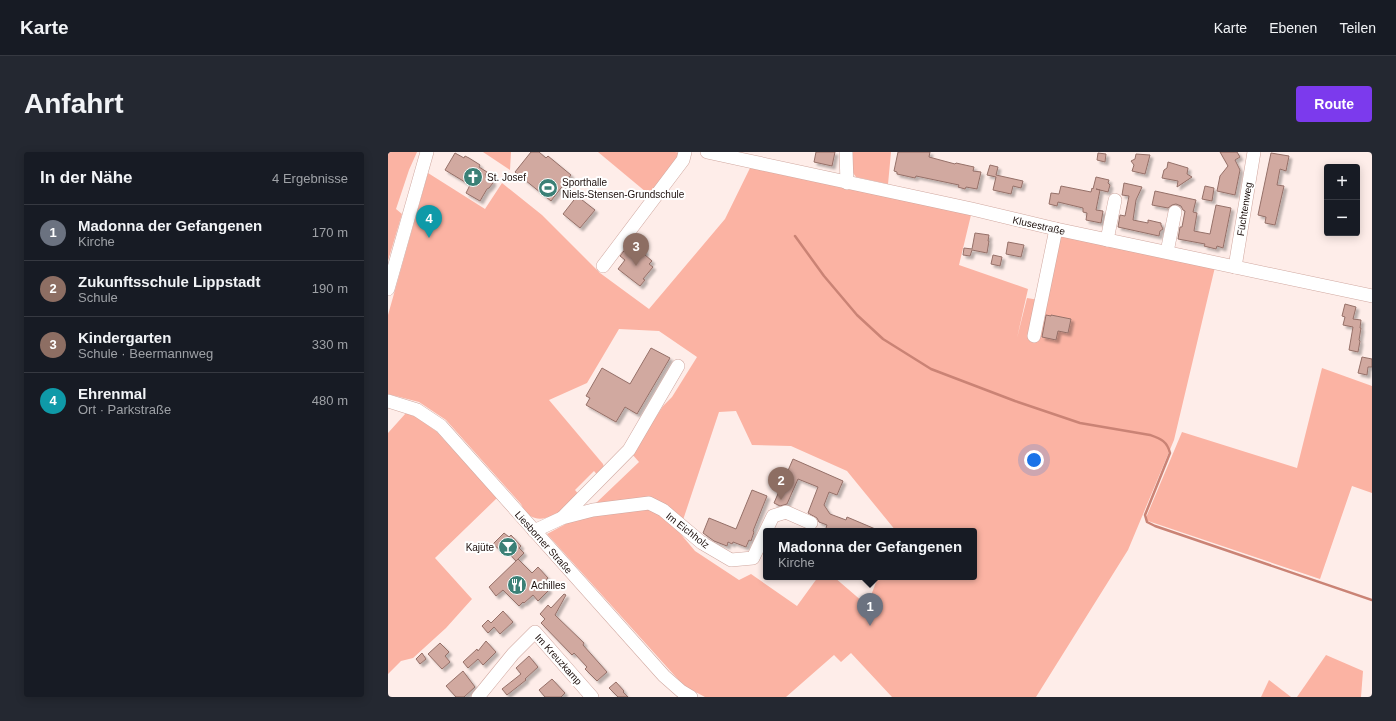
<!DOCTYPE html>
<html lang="de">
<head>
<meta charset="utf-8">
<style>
	:root { --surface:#171b24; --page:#242831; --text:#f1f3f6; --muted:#9ea1a6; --line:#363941; --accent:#7c3aed }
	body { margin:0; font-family:Arial,sans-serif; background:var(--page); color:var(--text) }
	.controls { position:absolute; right:12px; top:12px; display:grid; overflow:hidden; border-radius:4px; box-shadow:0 2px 10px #0003 }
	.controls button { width:36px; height:36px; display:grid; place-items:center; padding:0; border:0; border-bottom:1px solid var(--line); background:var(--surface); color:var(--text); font:20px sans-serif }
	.you { position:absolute; left:646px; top:308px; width:14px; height:14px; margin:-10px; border:3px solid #fff; border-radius:50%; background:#1a73e8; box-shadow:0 0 0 6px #1a73e833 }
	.badge { display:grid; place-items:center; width:26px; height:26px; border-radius:50%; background:var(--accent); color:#fff; font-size:13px; font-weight:700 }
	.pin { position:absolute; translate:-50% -33px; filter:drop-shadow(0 1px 2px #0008) }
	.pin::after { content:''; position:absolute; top:21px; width:14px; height:12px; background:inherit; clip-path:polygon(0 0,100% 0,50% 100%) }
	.popup { position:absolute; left:375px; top:376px; width:214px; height:52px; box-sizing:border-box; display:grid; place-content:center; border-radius:4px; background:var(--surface); filter:drop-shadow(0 1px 3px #0005); font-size:13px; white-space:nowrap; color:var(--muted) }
	.popup b { font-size:15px; color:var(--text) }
	.popup::after { content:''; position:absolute; left:50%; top:100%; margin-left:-8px; border:8px solid transparent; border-top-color:var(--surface) }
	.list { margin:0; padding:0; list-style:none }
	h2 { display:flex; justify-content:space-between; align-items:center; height:52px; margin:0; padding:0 16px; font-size:17px }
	h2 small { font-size:13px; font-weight:400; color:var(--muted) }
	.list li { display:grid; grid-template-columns:26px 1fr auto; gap:12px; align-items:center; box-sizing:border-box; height:56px; padding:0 16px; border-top:1px solid var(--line) }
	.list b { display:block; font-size:15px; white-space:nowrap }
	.list p { margin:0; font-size:13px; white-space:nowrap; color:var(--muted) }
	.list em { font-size:13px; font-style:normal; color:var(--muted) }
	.map { position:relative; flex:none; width:984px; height:545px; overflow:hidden; border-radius:4px }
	header { display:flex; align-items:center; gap:24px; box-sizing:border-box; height:56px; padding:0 20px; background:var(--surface); border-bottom:1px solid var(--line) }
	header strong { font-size:19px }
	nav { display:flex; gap:22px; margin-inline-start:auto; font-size:14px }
	.intro { display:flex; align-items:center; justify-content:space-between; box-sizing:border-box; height:96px; padding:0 24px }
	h1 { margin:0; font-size:28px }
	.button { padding:10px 18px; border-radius:4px; background:var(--accent); color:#fff; font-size:14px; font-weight:700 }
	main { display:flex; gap:24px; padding:0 24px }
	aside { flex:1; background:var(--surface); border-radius:4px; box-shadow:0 2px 10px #0003 }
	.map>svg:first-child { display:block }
</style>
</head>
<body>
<header>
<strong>Karte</strong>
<nav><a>Karte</a><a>Ebenen</a><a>Teilen</a></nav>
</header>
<div class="intro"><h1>Anfahrt</h1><a class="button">Route</a></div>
<main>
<aside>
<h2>In der Nähe<small>4 Ergebnisse</small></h2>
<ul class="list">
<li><span class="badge" style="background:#6b7280">1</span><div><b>Madonna der Gefangenen</b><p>Kirche</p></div><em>170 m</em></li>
<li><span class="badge" style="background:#8d6e63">2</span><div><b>Zukunftsschule Lippstadt</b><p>Schule</p></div><em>190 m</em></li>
<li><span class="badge" style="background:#8d6e63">3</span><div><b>Kindergarten</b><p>Schule · Beermannweg</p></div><em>330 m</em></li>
<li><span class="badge" style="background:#0f9aa8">4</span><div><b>Ehrenmal</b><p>Ort · Parkstraße</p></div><em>480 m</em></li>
</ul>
</aside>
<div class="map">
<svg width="984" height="545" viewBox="0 0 984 545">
	<defs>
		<filter id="shadow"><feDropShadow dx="3" dy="3" stdDeviation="1" flood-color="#0004"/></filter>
	</defs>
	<rect width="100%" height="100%" fill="#feede9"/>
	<g fill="#fbb3a3" fill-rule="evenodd">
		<polygon points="0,0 29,0 21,18 8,57 14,62 0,109"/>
		<polygon points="95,0 123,0 122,18"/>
		<polygon points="210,0 287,0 293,1 264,45"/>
		<polygon points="462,0 503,0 500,32 468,25 463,18"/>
		<path d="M362,16L583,63L571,113L640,137L629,186L639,146L657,149L671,83L827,115L786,288L740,398L648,545H504L463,501L453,510L446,503L398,545H317L296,534L159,382L189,366L207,352L251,310L244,302L275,254L284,245L309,205L271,179L231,177L199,231L161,248L215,312L217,318L211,325L206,319L187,338L192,344C176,359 146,382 133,352L58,268L31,250L0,242V163L40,21L97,57L114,31L154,63L212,121L261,157L337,67ZM348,259L364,293L403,294L459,319L508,379H586V425H490L482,446L475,450L446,425H430L409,454L363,422L351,428L307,399L291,380L331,260Z"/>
		<polygon points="934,216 984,234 984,341 964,334 932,427 757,368 794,280 909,316"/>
		<polygon points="18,261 28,265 48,279 109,346 47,406 84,447 58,476 25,506 13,509 0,522 0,281"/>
		<polygon points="938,503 975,519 973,545 909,545"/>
		<polygon points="881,528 903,545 873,545"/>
	</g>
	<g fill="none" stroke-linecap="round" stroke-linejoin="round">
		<path stroke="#ca8375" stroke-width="2.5" d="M407,84L436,124L469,163L495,187L543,217L627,249L692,271L762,283C773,287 779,289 782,301L757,363L759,370L767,374L984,448"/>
	</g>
	<g fill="#d1a9a0" stroke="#957068" filter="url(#shadow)">
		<polygon points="143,0 151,0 158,6 160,4 183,23 163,49 127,20"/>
		<polygon points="428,0 447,0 444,14 426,10"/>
		<polygon points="510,0 542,0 541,5 567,12 568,11 586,15 585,19 593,20 589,37 578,35 577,37 570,35 571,33 528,24 527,26 509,22 509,20 506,19"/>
		<polygon points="832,0 849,0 852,5 847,8 852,18 847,43 829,39 832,24 840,14"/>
		<polygon points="67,1 76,6 77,4 81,6 89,11 92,13 91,15 99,20 97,23 103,26 105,31 101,36 99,37 92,49 78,41 82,33 57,18"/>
		<polygon points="710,1 718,2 717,10 709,8"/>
		<polygon points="883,1 901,4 898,19 892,17 889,33 896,34 887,73 877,71 878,65 870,63"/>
		<polygon points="748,2 762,3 757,22 744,19 746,13 743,9 747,7"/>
		<polygon points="780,10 800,16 799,22 804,25 789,35 790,29 774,26 776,18 779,16"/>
		<polygon points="602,13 610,15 608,23 635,29 633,36 625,34 623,42 605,38 608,25 599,23"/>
		<polygon points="708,25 721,28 720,31 722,33 720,40 708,37 712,38 708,58 715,59 713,71 698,68 699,61 695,60 695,56 670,50 669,54 661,52 663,41 671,42 673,34 703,40 704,36 705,37"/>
		<polygon points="736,31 754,35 748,48 745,68 760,71 760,68 773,71 773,73 775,77 772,79 771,84 730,75 732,63 737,64 741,44 734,43"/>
		<polygon points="817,34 826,36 824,49 814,47"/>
		<polygon points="767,39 808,48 805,60 809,61 806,79 822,82 828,53 843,56 835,96 829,94 828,97 816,94 817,92 790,87 792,75 794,75 797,59 795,58 793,54 788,52 784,53 780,56 764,53"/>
		<polygon points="189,44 207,58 192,76 175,62"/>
		<polygon points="587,81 601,83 600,89 601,89 599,101 584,98 582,104 575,103 576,96 584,97"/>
		<polygon points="620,90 636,93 633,105 618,102"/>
		<polygon points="245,94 250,98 252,96 258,100 256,102 264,109 261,112 265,115 255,127 257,128 252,134 230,117 237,108 232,104 239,95 242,98"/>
		<polygon points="605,103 614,105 612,114 603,112"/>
		<polygon points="957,152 968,155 965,167 973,168 972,176 973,176 971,188 972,189 970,200 961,198 965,175 955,173 957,165 954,164"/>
		<polygon points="658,163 663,164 663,163 683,167 680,181 670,179 668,188 654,185"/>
		<polygon points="263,196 282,206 249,262 237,255 228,270 198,253 202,246 198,244 214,216 242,232"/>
		<polygon points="974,205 984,207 984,215 980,215 979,223 970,221"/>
		<polygon points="405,307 455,329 449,343 441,340 436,353 442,362 458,368 459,365 492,379 437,379 439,373 431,370 429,366 420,361 430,335 410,327 399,352 392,354 386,351"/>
		<polygon points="364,338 379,344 365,379 366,380 363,389 361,388 358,395 345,390 344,392 340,390 339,394 326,389 315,381 321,366 348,377"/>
		<polygon points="116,381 121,385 123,383 133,394 131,396 136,401 128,409 116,396 113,399 105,392"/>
		<polygon points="130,407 144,421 150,415 160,426 154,431 161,438 150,449 145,443 136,451 135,450 131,454 115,438 108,444 101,435"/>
		<polygon points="176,442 178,443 167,463 196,491 195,493 219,520 209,529 197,517 199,515 186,501 184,503 153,471 157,467 152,462 160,453 163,456"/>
		<polygon points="115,459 125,470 112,482 106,475 100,481 94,474 100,468 103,471"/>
		<polygon points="98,489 108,500 95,513 90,507 80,516 75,510 89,497 90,499"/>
		<polygon points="52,491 61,500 57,504 62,510 54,517 40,502"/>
		<polygon points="34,501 38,507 32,512 28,507"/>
		<polygon points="141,504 150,515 137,527 138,528 119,543 114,537 133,522 128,516"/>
		<polygon points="75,519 87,535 76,545 68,545 58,534"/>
		<polygon points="164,527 177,541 173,545 157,545 151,538"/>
		<polygon points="228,530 236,539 235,540 240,545 230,545 221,536"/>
	</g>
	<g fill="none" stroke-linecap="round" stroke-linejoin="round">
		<g stroke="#d0a8a0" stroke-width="14">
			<g id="minor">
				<polyline points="319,0 584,57 668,77 984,144"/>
				<polyline points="458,0 459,31"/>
				<polyline points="719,88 727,48"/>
				<polyline points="779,100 787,60"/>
				<polyline points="215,114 295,8 297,0"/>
				<polyline points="847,115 866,0"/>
				<polyline points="0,137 39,0"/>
				<polyline points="646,184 668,77"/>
				<polyline points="0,249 29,258 53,274 276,524 293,539 303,545"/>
				<polyline points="175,365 241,298 290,214"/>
				<polyline points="146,379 174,366 205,358 261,351 275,358 314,391 343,408 365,406 385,364 398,360 423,371"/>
				<polyline points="90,545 125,502 147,480 204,545"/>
			</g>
		</g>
		<use href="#minor" stroke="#fff" stroke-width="13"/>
	</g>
	<defs>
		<g id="church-disc" transform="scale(1)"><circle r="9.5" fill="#3b8076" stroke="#fff"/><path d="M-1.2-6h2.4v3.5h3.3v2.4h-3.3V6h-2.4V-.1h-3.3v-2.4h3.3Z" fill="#fff"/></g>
		<g id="stadium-disc" transform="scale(1)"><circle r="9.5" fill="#3b8076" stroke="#fff"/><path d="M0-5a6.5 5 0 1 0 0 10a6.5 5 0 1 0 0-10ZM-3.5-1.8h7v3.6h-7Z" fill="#fff"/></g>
		<g id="bar-disc" transform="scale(1)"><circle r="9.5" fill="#3b8076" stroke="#fff"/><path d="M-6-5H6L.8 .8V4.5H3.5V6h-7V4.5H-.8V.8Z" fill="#fff"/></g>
		<g id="restaurant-disc" transform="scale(1)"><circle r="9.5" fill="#3b8076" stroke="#fff"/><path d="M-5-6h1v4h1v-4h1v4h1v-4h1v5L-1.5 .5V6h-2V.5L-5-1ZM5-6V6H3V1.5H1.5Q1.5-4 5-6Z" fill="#fff"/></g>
	</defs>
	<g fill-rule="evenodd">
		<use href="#church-disc" x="85" y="25"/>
		<use href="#stadium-disc" x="160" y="36"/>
		<use href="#bar-disc" x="120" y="395"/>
		<use href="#restaurant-disc" x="129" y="433"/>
	</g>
	<g text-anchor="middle" stroke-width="4" stroke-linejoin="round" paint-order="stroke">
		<g font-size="10" fill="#1d100d" stroke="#fff" text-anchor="start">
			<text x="99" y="29">St. Josef</text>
			<text x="174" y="34">Sporthalle<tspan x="174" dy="12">Niels-Stensen-Grundschule</tspan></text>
			<text x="106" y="399" text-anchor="end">Kajüte</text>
			<text x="143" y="437">Achilles</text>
		</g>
		<g font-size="10" fill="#1d100d" stroke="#fff">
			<text transform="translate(856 57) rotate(-81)" y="4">Füchtenweg</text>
			<text transform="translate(651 73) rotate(13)" y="4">Klusestraße</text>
			<text transform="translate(300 378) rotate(38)" y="4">Im Eichholz</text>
			<text transform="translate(156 390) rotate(48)" y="4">Liesborner Straße</text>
			<text transform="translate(171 507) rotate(48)" y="4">Im Kreuzkamp</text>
		</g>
	</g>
</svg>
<div class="controls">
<button>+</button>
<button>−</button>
</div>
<div class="you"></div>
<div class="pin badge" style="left:482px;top:474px;background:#6b7280">1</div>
<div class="popup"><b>Madonna der Gefangenen</b>Kirche</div>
<div class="pin badge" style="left:393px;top:348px;background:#8d6e63">2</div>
<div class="pin badge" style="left:248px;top:114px;background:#8d6e63">3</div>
<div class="pin badge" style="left:41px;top:86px;background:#0f9aa8">4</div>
</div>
</main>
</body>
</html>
